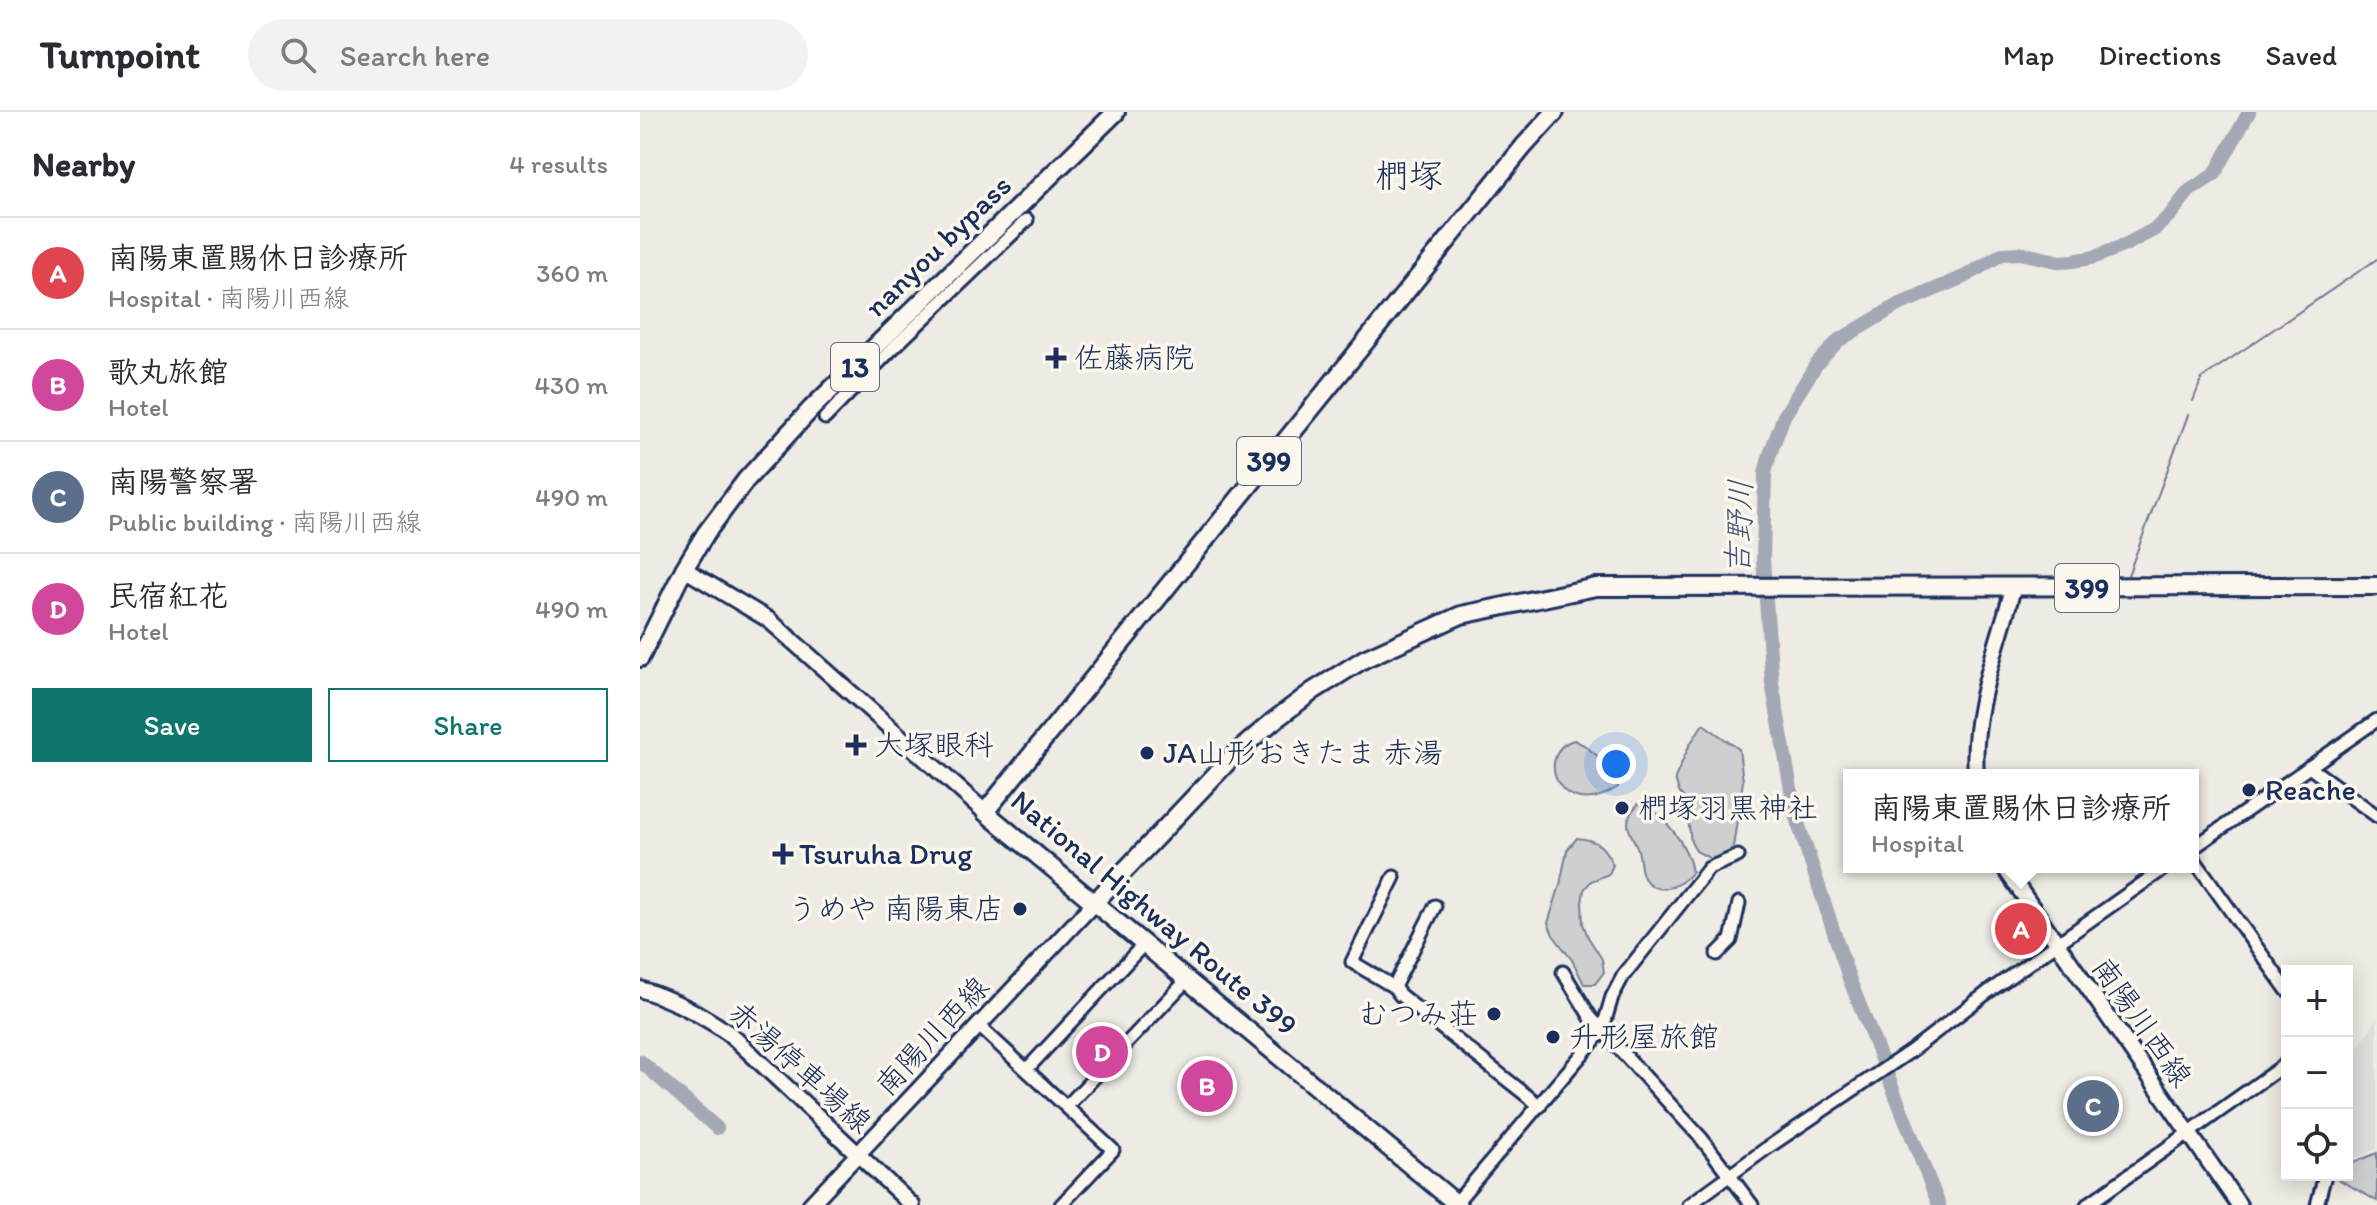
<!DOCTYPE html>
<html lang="en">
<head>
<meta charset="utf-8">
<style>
	:root { --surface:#fff; --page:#f2f2f3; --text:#2b2b33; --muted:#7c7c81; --line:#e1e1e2; --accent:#0f766e }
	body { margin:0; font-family:Itim,"Klee One",sans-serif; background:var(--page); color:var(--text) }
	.controls { position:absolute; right:24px; bottom:24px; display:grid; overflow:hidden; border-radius:0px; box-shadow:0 4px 20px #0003 }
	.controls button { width:72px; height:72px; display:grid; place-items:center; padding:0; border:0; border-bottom:2px solid var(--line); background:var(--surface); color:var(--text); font:40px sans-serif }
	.you { position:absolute; left:976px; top:652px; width:28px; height:28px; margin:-20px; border:6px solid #fff; border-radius:50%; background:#1a73e8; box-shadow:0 0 0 12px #1a73e833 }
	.badge { display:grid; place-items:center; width:52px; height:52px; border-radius:50%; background:var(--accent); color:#fff; font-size:26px; font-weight:700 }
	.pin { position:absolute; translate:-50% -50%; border:4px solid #fff; box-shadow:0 2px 8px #0006 }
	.popup { position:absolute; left:1203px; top:657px; width:356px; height:104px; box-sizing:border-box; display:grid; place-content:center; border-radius:0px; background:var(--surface); filter:drop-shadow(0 2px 6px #0005); font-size:26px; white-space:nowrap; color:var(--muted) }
	.popup b { font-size:30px; color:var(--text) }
	.popup::after { content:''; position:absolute; left:50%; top:100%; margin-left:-16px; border:16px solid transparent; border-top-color:var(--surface) }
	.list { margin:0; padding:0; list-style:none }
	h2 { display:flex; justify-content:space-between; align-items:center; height:104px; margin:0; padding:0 32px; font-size:34px }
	h2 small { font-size:26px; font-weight:400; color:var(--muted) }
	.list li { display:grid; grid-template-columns:52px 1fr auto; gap:24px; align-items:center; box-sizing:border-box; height:112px; padding:0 32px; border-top:2px solid var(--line) }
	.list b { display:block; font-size:30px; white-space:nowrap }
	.list p { margin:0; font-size:26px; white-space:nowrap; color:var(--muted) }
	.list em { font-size:26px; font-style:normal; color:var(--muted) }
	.actions { display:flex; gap:16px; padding:24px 32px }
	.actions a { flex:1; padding:18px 0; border:2px solid var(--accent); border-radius:0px; text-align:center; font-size:28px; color:var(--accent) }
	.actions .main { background:var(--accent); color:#fff }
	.icon { flex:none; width:44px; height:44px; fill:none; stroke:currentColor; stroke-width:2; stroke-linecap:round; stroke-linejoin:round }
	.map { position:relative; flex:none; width:1737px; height:1093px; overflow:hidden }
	header { display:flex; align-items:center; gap:48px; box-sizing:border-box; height:112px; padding:0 40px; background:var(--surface); border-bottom:2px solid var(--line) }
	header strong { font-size:38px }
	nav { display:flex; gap:44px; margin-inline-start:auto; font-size:28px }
	.search { width:560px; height:72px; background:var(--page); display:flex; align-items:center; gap:20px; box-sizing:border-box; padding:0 28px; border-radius:44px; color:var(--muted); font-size:30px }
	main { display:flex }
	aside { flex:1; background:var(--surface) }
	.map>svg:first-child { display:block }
</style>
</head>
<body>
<header>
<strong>Turnpoint</strong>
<div class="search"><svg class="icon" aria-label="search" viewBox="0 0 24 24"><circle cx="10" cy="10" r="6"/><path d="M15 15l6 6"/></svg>Search here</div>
<nav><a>Map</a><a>Directions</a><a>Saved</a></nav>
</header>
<main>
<aside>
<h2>Nearby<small>4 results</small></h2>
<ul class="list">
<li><span class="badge" style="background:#e0444e">A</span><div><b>南陽東置賜休日診療所</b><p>Hospital · 南陽川西線</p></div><em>360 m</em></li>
<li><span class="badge" style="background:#d1479c">B</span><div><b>歌丸旅館</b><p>Hotel</p></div><em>430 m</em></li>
<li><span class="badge" style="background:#5c6f8a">C</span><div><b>南陽警察署</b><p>Public building · 南陽川西線</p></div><em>490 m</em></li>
<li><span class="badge" style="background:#d1479c">D</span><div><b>民宿紅花</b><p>Hotel</p></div><em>490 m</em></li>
</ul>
<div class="actions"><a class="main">Save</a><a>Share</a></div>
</aside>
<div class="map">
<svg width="1737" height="1093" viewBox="0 0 1737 1093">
	<rect width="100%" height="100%" fill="#eeebe4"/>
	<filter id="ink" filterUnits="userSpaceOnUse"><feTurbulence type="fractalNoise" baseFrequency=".0125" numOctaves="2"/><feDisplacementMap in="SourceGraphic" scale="16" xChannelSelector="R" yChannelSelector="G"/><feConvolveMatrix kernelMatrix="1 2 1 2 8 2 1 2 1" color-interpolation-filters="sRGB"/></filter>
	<g filter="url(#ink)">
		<polygon fill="#deddda" points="1737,906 1737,1037 1707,1049 1707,953"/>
		<g fill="#cecfcf" stroke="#747f96" stroke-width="2">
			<polygon points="1063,612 1099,637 1103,669 1093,735 1085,744 1071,747 1056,739 1051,730 1046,689 1039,680 1035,666 1049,634"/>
			<path d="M934,628L944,633L976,659L978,675C918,715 893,639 934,628Z"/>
			<path d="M1001,689C1024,704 1048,732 1052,760C1041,774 1017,786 1004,766C999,756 1001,745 997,735C994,727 988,720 988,711C988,701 995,696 1001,689Z"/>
			<path d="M937,726C958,728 964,734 973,753L969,762L951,769L944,778L942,791L943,812L948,825L962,847L964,860L955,872H944L932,848L913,823L908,811L920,773L927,738Z"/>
			<polygon points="1737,1041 1737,1089 1693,1064 1707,1063 1707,1053"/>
		</g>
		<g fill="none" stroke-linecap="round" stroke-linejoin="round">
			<g stroke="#6d7892" stroke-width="2">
				<polyline points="1553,289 1562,266 1737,147"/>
				<polyline points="1487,466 1548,303"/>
			</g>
			<g stroke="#a3a8b4" stroke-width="14">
				<polyline points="0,949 77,1016"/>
				<polyline points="1299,1093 1209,866 1156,705 1132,571 1123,447 1125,361 1130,342 1144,304 1159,280 1176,253 1198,229 1256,194 1326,164 1362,142 1380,141 1421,150 1433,149 1455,145 1485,133 1515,117 1530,103 1549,79 1575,62 1609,0"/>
			</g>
			<g stroke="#1b2f5e" stroke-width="17">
				<g id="minor">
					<polyline points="185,306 250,239 387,108"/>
					<polyline points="1669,655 1737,704"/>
					<polyline points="1553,736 1737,608"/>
					<polyline points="1553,746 1647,878"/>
					<polyline points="754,765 712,850 754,875 760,883 900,994"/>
					<polyline points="1077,842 1091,828 1099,791"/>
					<polyline points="923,860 951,906 1062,1027 1112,1093"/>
					<polyline points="754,875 795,794"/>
					<polyline points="339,914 473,1038 421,1093"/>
					<polyline points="388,956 503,833"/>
					<polyline points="427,994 546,869"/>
					<polyline points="814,1093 962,919 972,885 983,864 1069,756 1098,744"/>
					<polyline points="1049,1093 1127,1036 1271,939 1348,880 1526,755"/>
					<polyline points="1447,1093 1647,951"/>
					<polyline points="1677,1093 1685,1063"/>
				</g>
			</g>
			<g stroke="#1b2f5e" stroke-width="20">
				<g id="major">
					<polyline points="44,457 129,508 345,700"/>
					<path d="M1336,663C1331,598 1357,538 1373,476"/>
					<polyline points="1364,755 1599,1093"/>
					<path d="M0,877C34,888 62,902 91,923L272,1093"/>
					<polyline points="170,1093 453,792"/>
				</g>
			</g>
			<g stroke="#1b2f5e" stroke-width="22">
				<g id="highway">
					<polyline points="0,546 44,457 66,421 106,368 171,297 476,0"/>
					<polyline points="453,792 596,641 632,610 673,579 724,547 821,503 956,475 1737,474"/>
					<polyline points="818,1093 345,700 884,34 915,0"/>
				</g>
			</g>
			<use href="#minor" stroke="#fbf7ec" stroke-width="11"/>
			<use href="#major" stroke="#fbf7ec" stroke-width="14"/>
			<use href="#highway" stroke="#fbf7ec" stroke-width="16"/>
		</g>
	</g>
	<g fill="#1b2f5e" stroke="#fbf7ec" stroke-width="3">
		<path d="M412 234h8v8h8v8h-8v8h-8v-8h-8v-8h8z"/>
		<path d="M212 621h8v8h8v8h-8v8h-8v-8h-8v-8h8z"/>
		<circle cx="507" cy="641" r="8"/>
		<circle cx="1609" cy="678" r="8"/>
		<circle cx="982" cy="696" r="8"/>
		<path d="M139 730h8v8h8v8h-8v8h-8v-8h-8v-8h8z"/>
		<circle cx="380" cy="797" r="8"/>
		<circle cx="854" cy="902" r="8"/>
		<circle cx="913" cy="925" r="8"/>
	</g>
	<g text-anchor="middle" stroke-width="7" stroke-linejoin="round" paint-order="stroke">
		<g fill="#fbf7ec" stroke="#5e6b89" stroke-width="2">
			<rect x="191" y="231" width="48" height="48" rx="6"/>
			<rect x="597" y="325" width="64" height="48" rx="6"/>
			<rect x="1415" y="452" width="64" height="48" rx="6"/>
		</g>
		<g font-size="28" font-weight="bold" fill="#1b2f5e">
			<text x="215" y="265">13</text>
			<text x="629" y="359">399</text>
			<text x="1447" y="486">399</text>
		</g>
		<g font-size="30" fill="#1b2f5e" stroke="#fbf7ec">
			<text transform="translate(298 134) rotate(-44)" y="10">nanyou bypass</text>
			<text transform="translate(514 801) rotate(40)" y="10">National Highway Route 399</text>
			<text transform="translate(1502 910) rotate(55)" y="10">南陽川西線</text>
			<text transform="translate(292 924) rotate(-47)" y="10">南陽川西線</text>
			<text transform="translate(160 955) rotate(42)" y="10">赤湯停車場線</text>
		</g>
		<g font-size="30" fill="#1b2f5e" stroke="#fbf7ec" text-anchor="start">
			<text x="434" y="256">佐藤病院</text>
			<text x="234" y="643">大塚眼科</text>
			<text x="523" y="651">JA山形おきたま 赤湯</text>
			<text x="1625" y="688">Reache</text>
			<text x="998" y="706">椚塚羽黒神社</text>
			<text x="159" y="752">Tsuruha Drug</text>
			<text x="364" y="807" text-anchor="end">うめや 南陽東店</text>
			<text x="838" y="912" text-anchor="end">むつみ荘</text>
			<text x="929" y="935">升形屋旅館</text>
		</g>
		<g font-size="32" font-style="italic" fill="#445378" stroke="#fbf7ec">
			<text transform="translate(1099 415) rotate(-88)" y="11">吉野川</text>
		</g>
		<g font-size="34" fill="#1b2f5e" stroke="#fbf7ec">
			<text x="769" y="75">椚塚</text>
		</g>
	</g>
</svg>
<div class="controls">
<button>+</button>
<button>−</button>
<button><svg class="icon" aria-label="locate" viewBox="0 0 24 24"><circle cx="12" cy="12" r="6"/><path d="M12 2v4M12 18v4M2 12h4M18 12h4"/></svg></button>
</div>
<div class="you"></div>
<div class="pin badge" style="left:1381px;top:817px;background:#e0444e">A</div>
<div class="popup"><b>南陽東置賜休日診療所</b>Hospital</div>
<div class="pin badge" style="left:567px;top:974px;background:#d1479c">B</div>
<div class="pin badge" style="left:1453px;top:994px;background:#5c6f8a">C</div>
<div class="pin badge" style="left:462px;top:940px;background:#d1479c">D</div>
</div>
</main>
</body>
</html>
